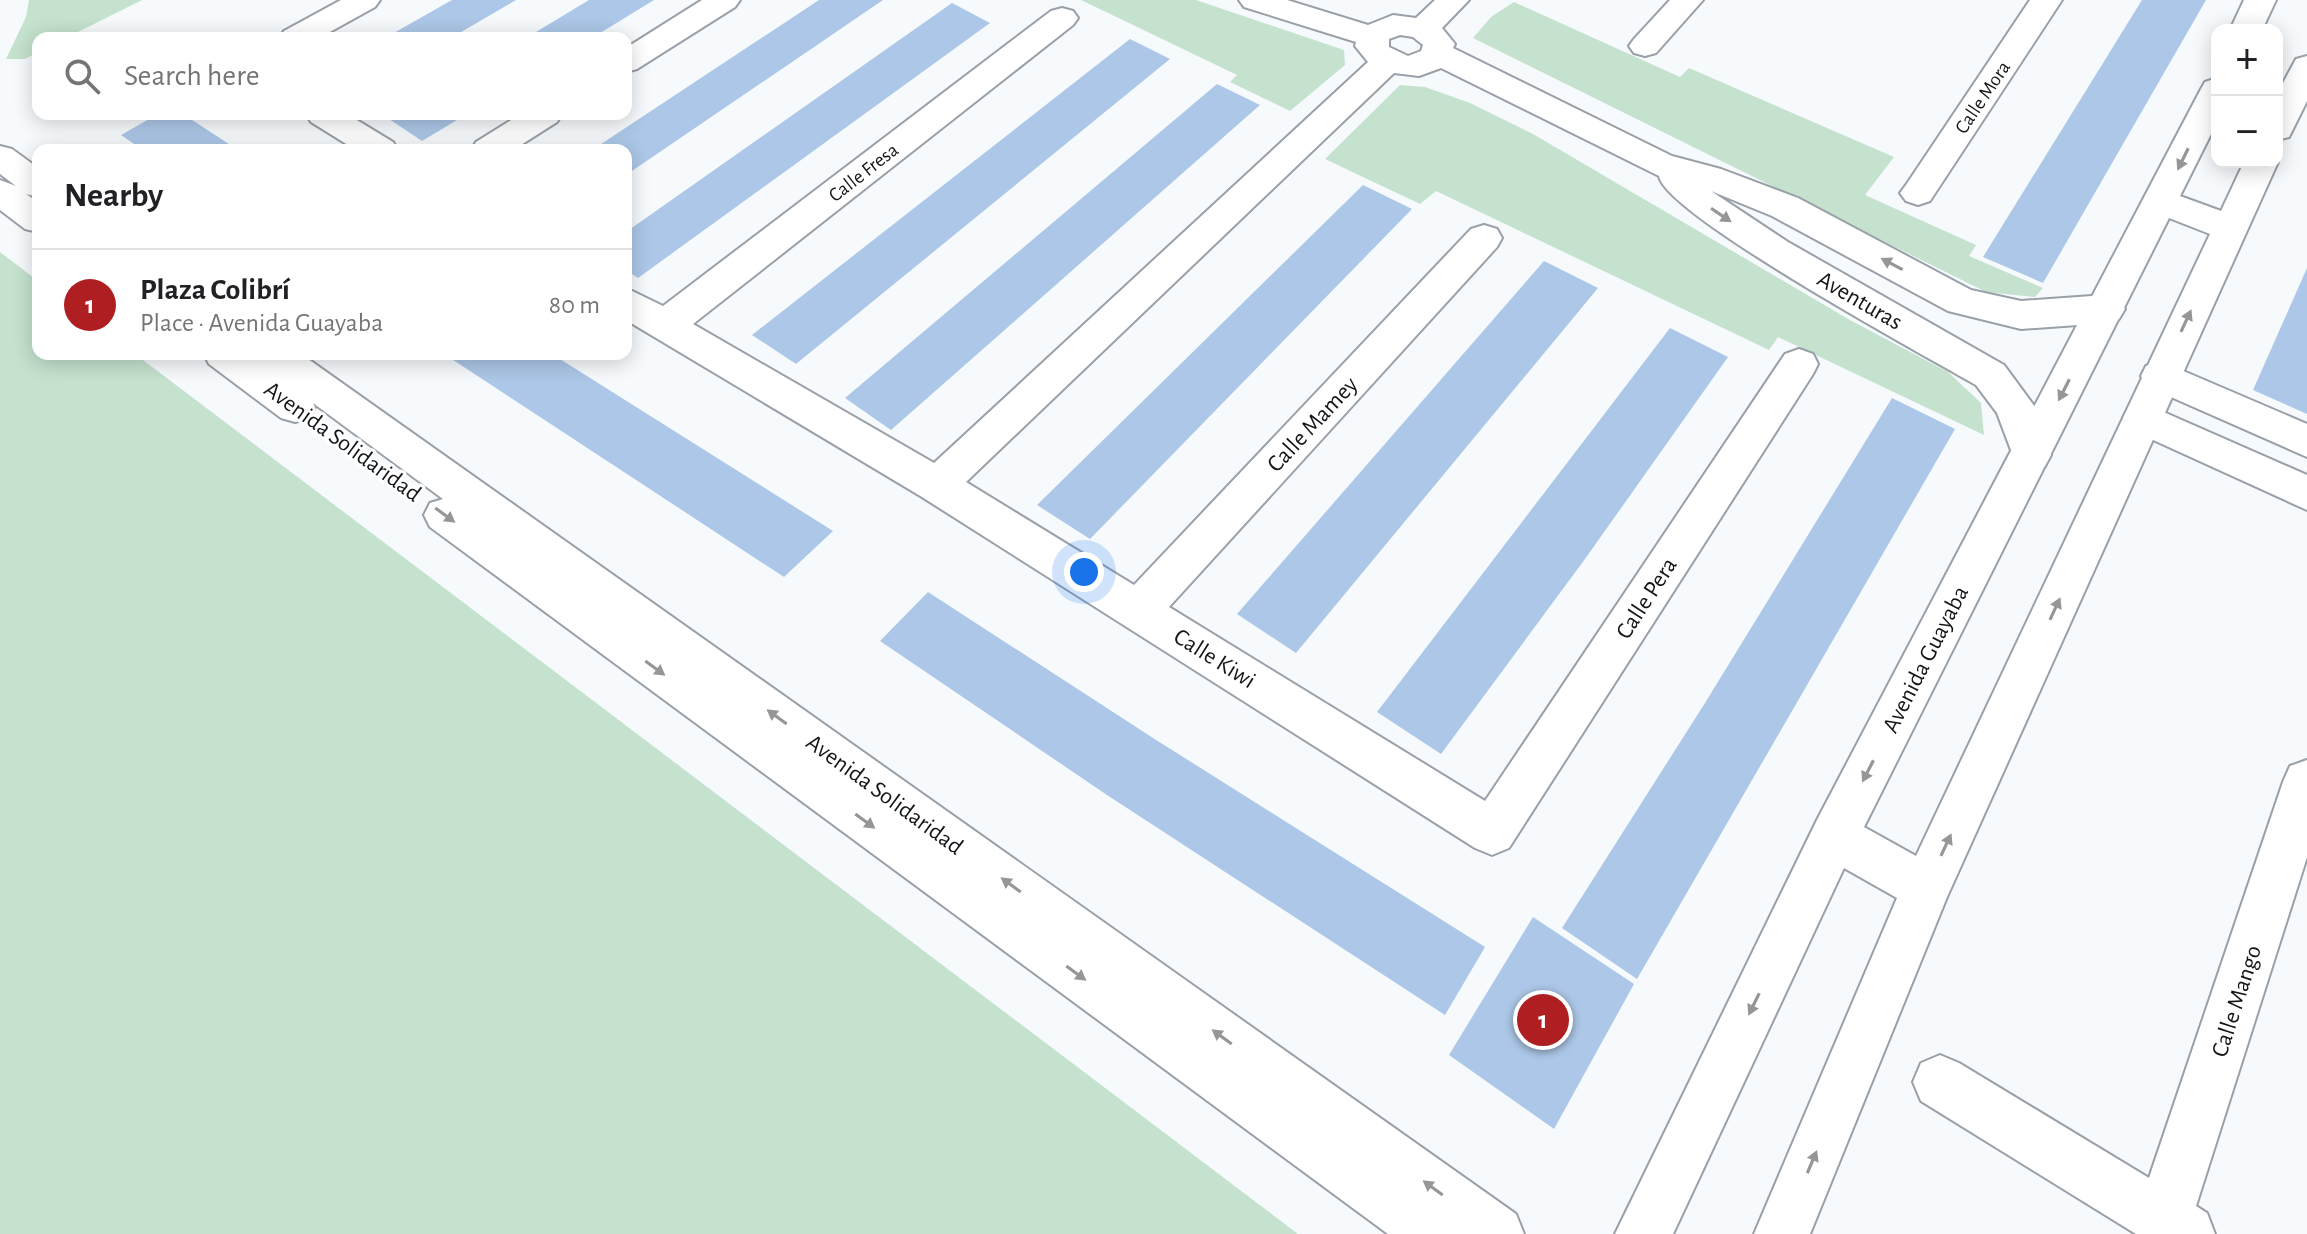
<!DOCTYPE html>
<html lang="en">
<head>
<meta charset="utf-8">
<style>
	:root { --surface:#fff; --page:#f6f6f6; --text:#202124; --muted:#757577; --line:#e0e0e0; --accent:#af1e21 }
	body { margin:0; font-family:"Alegreya Sans",sans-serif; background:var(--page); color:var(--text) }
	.controls { position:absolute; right:24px; top:24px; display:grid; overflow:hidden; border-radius:16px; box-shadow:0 4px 20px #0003 }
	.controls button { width:72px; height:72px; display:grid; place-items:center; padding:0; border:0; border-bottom:2px solid var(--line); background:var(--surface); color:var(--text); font:40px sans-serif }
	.you { position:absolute; left:1084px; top:572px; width:28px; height:28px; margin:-20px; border:6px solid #fff; border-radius:50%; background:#1a73e8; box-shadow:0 0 0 12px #1a73e833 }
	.badge { display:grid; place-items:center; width:52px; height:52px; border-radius:50%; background:var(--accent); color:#fff; font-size:26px; font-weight:700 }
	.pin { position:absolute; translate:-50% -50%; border:4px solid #fff; box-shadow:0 2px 8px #0006 }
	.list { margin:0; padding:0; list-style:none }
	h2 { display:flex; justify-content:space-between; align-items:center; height:104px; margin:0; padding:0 32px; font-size:34px }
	h2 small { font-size:26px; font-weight:400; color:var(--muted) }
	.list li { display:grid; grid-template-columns:52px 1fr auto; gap:24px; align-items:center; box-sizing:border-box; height:112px; padding:0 32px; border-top:2px solid var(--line) }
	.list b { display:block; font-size:30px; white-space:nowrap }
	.list p { margin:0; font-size:26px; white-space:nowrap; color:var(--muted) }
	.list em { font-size:26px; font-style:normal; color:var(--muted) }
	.icon { flex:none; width:44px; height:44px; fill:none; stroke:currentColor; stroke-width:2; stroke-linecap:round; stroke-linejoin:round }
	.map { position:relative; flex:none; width:2307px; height:1234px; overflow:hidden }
	.search { position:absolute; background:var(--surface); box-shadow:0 4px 20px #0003; left:32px; top:32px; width:600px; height:88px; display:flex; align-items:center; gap:20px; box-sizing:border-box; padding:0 28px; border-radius:16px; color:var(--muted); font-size:30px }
	.panel { position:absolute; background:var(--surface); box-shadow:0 4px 20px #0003; left:32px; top:144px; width:600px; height:216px; border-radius:16px }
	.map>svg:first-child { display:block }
</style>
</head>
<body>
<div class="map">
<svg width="2307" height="1234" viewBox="0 0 2307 1234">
	<rect width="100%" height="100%" fill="#f7fafd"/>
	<g fill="#c4e2ce">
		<polygon points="29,0 142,0 66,38 38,38 38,52 25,59 6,59 26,17"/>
		<polygon points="1081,0 1196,0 1344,50 1345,65 1290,111 1230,82 1237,75"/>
		<polygon points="1514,2 1680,77 1689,68 1894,157 1865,195 1976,245 1969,256 2043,288 2035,297 1986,292 1473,38 1491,17"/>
		<polygon points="1400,85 1425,87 1470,103 1533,134 1850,320 1948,372 1981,403 1984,435 1778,337 1769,350 1436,191 1420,204 1325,159"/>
		<polygon points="0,252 38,281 38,354 135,354 1298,1234 0,1234"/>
	</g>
	<g fill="#acc7e7">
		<polygon points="452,0 516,0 451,38 385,38"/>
		<polygon points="589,0 654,0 592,38 526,38"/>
		<polygon points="819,0 883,0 626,175 626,150 592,150"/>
		<polygon points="2142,0 2206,0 2043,283 1983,257"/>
		<polygon points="952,3 990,23 638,278 626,270 626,232"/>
		<polygon points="1130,39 1170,59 796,364 752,335"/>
		<polygon points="1217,84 1260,105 891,430 845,398"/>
		<polygon points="158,114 183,114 238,150 143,150 121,135"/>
		<polygon points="397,114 467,114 422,141 389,119"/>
		<polygon points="1363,185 1412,209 1090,539 1037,505"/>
		<polygon points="1544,261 1598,288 1296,653 1237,614"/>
		<polygon points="2307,268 2307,414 2253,390"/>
		<polygon points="1670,328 1728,357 1585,559 1441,754 1377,712"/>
		<polygon points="444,354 552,354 833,531 784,577"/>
		<polygon points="1892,398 1955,429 1637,979 1562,928 1705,703"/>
		<polygon points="928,592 1153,738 1485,947 1445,1015 1107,795 880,641"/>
		<polygon points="1533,917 1634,984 1554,1129 1449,1055"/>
	</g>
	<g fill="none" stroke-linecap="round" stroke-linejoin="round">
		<g stroke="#99a0a8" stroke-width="4">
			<g id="minor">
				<polygon points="341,0 380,0 375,7 319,38 279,38 284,31"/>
				<polygon points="702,0 740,0 735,7 637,69 626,72 626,48"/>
				<path d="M1239,0H1287L1368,25L1393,15L1416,18L1435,0H1469L1442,28L1455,44L1453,48L1672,156L1721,169L1798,198L1971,290L2021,301L2106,295L2119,299L2125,309L2119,319L2106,323L2021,329L1948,311L1772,216L1711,191L1788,242L2004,365L2035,407L2051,455L2045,466L2031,471L2017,466L1997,413L1976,385C1929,358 1664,214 1659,176L1441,68L1419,76L1394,73L966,482L1134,585L1471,229L1484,225L1497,229L1502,238L1497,247L1169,607L1485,801L1785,354L1799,349L1813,354L1818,364L1813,374L1509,848L1492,855L1475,848L922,497L626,320V288L663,306L1051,11L1062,8L1073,11L1078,18L1073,25L693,324L934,463L1368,62L1355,46L1356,42L1244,7ZM1400,35L1413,37L1423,45L1421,51L1408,56L1389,47V39Z"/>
				<polygon points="1670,0 1703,0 1656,53 1645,56 1634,53 1629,46 1634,39"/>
				<polygon points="2030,0 2062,0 1930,201 1918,205 1906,201 1900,193 1906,185"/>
				<polygon points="306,114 347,114 393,142 398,150 356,150 311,122"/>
				<polygon points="521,114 562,114 557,122 513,150 471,150 476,142"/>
				<polygon points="2160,361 2307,424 2307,457 2146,386 2141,376 2146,366"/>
				<polygon points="2143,403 2307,475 2307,510 2129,429 2123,418 2129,407"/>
				<polygon points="2307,760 2307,857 2196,1206 2207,1213 2215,1234 2136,1234 1921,1101 1913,1082 1921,1063 1940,1055 1959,1063 2149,1178 2283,782 2290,766"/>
			</g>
		</g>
		<g stroke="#99a0a8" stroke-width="4">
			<g id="tertiary">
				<polygon points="2244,0 2276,0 2262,30 2230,30"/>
				<polygon points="2307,56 2307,101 2289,137 2277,140 2277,94 2296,59"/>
				<path d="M2217,78V122L2180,196L2221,211L2244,162H2278L1947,897L1810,1234H1754L1897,898L1844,868L1673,1234H1615L1817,820L2201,89L2205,82ZM2169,218L2210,234L1916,856L1864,827Z"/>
			</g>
		</g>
		<g stroke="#99a0a8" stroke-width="4">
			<g id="secondary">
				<polygon points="0,146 12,149 38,168 38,197 26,194 38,202 38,232 25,229 0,210 0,180 16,186 0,174"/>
				<polygon points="204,354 251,354 256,358 254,354 301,354 1516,1214 1524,1234 1388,1234 430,527 424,515 430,503 443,499 313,403 315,407 309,418 295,422 281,418 209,364"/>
			</g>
		</g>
		<use href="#minor" fill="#fff" fill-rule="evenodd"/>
		<use href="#tertiary" fill="#fff" fill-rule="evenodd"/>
		<use href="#secondary" fill="#fff" fill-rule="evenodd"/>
	</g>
	<defs><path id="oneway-solid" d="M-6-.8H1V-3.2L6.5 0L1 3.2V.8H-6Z" transform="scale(2)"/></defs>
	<g fill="#959698">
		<use href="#oneway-solid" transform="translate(2183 159) rotate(116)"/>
		<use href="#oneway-solid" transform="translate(1721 215) rotate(34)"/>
		<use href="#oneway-solid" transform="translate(1892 264) rotate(-152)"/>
		<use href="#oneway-solid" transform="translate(2186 321) rotate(-65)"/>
		<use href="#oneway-solid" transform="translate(2064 390) rotate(117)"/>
		<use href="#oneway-solid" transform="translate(445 515) rotate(36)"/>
		<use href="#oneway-solid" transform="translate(2055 609) rotate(-65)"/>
		<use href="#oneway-solid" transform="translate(655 668) rotate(36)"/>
		<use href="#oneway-solid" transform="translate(777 717) rotate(-144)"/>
		<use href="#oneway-solid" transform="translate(1868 771) rotate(117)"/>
		<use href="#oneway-solid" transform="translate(865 821) rotate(36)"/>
		<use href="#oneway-solid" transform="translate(1946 845) rotate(-65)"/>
		<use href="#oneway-solid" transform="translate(1011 885) rotate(-144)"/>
		<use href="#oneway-solid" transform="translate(1076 973) rotate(36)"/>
		<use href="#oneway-solid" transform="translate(1754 1004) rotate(116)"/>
		<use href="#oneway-solid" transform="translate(1222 1037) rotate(-144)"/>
		<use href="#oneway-solid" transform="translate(1812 1162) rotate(-67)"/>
		<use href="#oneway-solid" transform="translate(1433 1188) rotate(-144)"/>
	</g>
	<g text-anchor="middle" stroke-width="6" stroke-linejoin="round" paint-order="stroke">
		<g font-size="20" fill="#131619" stroke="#fff">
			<text transform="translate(1982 97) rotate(-56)" y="7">Calle Mora</text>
			<text transform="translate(863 172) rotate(-38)" y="7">Calle Fresa</text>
		</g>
		<g font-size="24" fill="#131619" stroke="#fff">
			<text transform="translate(1860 300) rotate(30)" y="8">Aventuras</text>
			<text transform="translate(1312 424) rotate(-47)" y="8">Calle Mamey</text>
			<text transform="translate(343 441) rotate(36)" y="8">Avenida Solidaridad</text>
			<text transform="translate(1646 598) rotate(-57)" y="8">Calle Pera</text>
			<text transform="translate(1215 658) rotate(32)" y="8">Calle Kiwi</text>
			<text transform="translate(1925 659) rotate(-63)" y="8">Avenida Guayaba</text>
			<text transform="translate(885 794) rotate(36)" y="8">Avenida Solidaridad</text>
			<text transform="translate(2236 1001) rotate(-72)" y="8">Calle Mango</text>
		</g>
	</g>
</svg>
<div class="controls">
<button>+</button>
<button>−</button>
</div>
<div class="you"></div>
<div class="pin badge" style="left:1543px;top:1020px">1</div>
<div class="search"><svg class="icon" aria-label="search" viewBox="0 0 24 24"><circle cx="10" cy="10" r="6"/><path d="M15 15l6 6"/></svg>Search here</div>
<section class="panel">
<h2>Nearby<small></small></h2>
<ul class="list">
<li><span class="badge">1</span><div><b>Plaza Colibrí</b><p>Place · Avenida Guayaba</p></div><em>80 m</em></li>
</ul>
</section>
</div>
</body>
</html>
